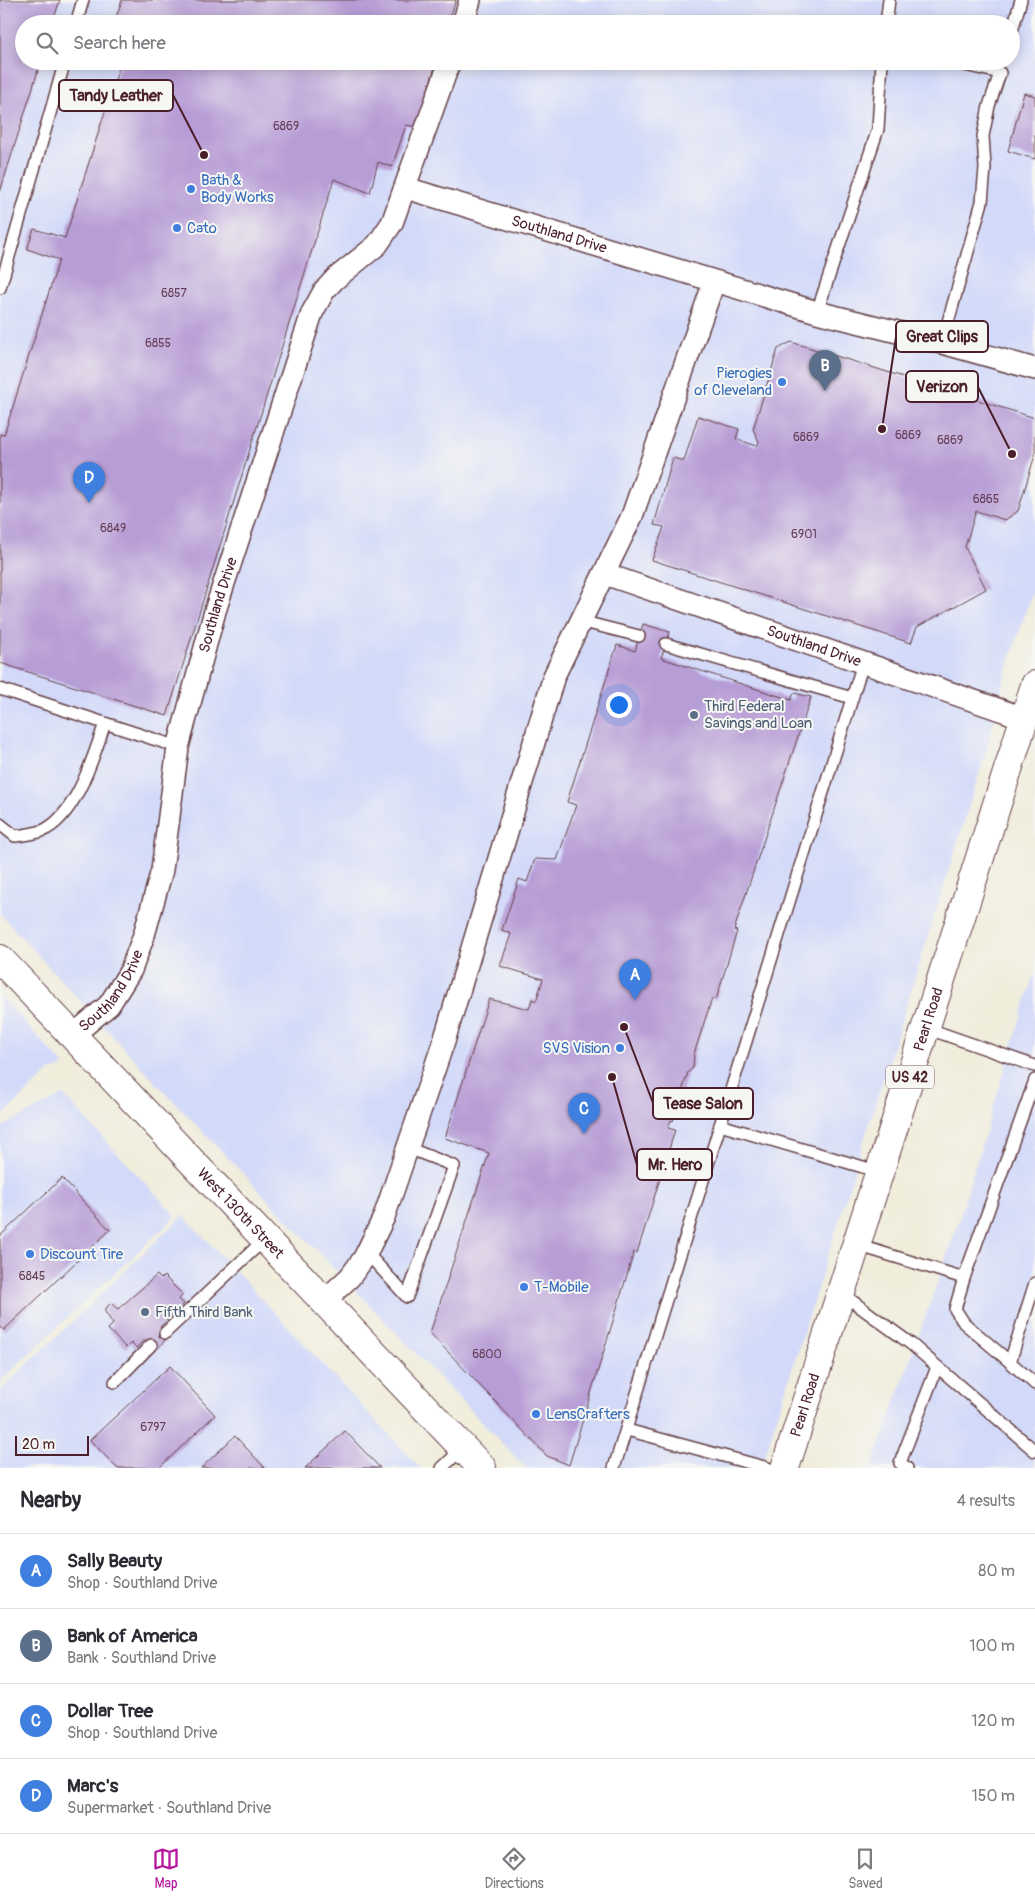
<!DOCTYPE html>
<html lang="en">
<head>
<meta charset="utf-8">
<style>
	:root { --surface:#fff; --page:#f2f2f3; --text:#2b2b33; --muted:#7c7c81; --line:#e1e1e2; --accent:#b5179e }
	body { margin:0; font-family:Pangolin,sans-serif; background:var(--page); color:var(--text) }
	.scale { position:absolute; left:15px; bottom:12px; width:74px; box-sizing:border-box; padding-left:5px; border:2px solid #4a1f2b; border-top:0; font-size:14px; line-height:18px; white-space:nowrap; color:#4a1f2b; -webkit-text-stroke:4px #f6f6f2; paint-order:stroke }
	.you { position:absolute; left:618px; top:704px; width:18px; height:18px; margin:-12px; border:4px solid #fff; border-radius:50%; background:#1a73e8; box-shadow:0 0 0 8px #1a73e833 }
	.badge { display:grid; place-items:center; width:32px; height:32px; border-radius:50%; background:var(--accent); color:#fff; font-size:16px; font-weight:700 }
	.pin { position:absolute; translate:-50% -41px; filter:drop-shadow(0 1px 2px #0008) }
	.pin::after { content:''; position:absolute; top:26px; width:18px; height:15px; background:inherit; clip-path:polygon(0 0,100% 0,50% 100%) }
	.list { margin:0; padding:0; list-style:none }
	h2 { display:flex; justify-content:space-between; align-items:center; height:65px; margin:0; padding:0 20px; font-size:21px }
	h2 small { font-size:16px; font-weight:400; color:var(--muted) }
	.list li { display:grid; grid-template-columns:32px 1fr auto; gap:15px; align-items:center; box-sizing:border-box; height:75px; padding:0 20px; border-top:1px solid var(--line) }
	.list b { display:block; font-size:19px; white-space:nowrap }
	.list p { margin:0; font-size:16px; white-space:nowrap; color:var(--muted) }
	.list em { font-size:16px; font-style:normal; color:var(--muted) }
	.icon { flex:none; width:28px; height:28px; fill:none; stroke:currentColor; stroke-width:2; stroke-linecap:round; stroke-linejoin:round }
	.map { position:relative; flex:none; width:1035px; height:1468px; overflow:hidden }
	.search { position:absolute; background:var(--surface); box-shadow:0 2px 12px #0003; left:15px; right:15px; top:15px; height:55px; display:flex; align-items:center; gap:12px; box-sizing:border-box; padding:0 18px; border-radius:28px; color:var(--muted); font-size:19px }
	.sheet { height:365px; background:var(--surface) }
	nav { display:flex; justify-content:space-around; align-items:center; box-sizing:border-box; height:70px; border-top:1px solid var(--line); background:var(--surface); font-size:14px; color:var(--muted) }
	nav a { display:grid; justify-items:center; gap:2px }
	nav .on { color:var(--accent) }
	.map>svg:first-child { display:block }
</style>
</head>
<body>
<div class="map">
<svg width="1035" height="1468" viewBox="0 0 1035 1468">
	<rect width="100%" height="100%" fill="#f6f6f2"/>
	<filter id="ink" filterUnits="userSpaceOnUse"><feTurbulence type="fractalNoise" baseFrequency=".02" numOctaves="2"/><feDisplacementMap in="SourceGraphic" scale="10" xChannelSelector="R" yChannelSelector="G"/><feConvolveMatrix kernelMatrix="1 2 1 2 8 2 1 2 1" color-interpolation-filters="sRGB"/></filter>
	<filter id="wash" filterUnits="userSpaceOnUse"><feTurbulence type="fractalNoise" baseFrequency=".0096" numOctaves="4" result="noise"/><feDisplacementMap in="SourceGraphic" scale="20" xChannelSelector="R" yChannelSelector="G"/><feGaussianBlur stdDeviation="1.12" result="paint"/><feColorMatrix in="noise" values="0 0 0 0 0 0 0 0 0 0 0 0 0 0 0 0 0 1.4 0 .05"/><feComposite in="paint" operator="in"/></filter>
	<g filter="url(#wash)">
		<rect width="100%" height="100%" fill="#f0eddb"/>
		<g fill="#d2d9f9" fill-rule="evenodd">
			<path d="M0,0H1035V584L1008,666L985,755L761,1468H526L156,1083L0,914ZM24,24H1011V61H24Z"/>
			<polygon points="1035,971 1035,1468 872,1468 955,1232"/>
			<polygon points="0,996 65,1066 50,1071 0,1118"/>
			<polygon points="63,1095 176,1216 0,1381 0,1128"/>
			<polygon points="183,1215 420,1468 0,1468 0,1391"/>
		</g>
		<g id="blocks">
			<g fill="#b79dd6">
				<polygon points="0,0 60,0 52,24 24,24 24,61 41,61 0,192"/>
				<polygon points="122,0 456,0 448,24 114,24"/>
				<polygon points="121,61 437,61 416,127 406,125 392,167 378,162 370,193 334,179 167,716 0,663 0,434 4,435 59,260 27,249 34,229 65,238"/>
				<polygon points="1024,93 1035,96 1035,159 1008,151"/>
				<polygon points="791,342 1035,418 1035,455 1018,511 1005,520 976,511 965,547 986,589 917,627 911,643 652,560 664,527 654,525 673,458 684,461 698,416 739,429 736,439 757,446 759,442 753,429 778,349"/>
				<polygon points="643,624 670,632 661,658 791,700 794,693 811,697 734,930 737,931 716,1000 712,998 694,1054 693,1068 688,1072 673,1121 671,1120 668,1128 675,1130 637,1253 634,1252 569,1465 547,1456 430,1333 489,1153 445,1138 489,999 529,1009 532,999 536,1001 543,979 500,966 511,934 502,930 519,879 527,882 535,859 557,860 576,805 567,802 617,645 635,651"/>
				<polygon points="62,1178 110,1230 4,1330 0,1326 0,1236"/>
				<polygon points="157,1275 161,1279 164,1276 183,1295 179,1299 184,1304 160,1327 169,1336 156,1350 145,1339 136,1348 131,1343 126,1348 108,1329 113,1324 104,1310 111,1303 118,1309"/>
				<polygon points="170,1366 215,1415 159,1468 117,1468 90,1440"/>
				<polygon points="345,1431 380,1468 305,1468"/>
				<polygon points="235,1436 265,1468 201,1468"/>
			</g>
		</g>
	</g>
	<g filter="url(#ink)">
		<use href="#blocks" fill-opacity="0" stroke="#633e45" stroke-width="1"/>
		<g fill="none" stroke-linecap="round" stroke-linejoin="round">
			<g stroke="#633e45" stroke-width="14">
				<g id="lane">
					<polyline points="76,24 83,0"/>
					<polyline points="886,24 889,0"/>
					<polyline points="1011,34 1021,0"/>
					<polyline points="0,288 65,61"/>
					<polyline points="817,312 878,129 882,61"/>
					<polyline points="942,343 982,202 985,168 983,136 989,106 1000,73 947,61"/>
					<polyline points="580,621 639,636"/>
					<polyline points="666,644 852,698"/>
					<polyline points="0,689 178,747"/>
					<path d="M0,824L15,836C24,835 33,834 42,831C76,817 94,755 105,723"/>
					<polyline points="926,1028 1035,1066"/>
					<polyline points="720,1125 880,1172"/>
					<polyline points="857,1245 964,1278 1035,1080"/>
					<polyline points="367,1253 407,1297 454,1166 408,1148"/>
					<polyline points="964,1278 955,1309 964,1323 1010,1362"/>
					<polyline points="1035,1283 1010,1362 1035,1384"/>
					<polyline points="841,1293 911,1344 1035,1451"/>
					<polyline points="165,1333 265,1239"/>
					<polyline points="115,1382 151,1345"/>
					<polyline points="627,1430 768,1468"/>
					<polyline points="442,1468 463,1448"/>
					<polyline points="614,1468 863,663"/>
					<polyline points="907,1468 900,1463 937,1367"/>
				</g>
			</g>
			<g stroke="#633e45" stroke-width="24">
				<g id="street">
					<polyline points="463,24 470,0"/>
					<path id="s1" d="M406,188L817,312L942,343L1035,369"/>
					<path id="s2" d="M605,574L1024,718"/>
					<path id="s3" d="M72,1036L109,1005L131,970L144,935L162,870L178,747L215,611L312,313L324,291L335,279L377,245L392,223L450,61"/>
					<polyline points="324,1301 350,1277 364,1258 384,1217 445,1038 554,676 632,516 714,282"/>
				</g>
			</g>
			<g stroke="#633e45" stroke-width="30">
				<g id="secondary">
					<path id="s4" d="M0,959L482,1468"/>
				</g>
			</g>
			<g stroke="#633e45" stroke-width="30">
				<g id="primary">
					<path id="s5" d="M785,1468L1035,685"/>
				</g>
			</g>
			<use href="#lane" stroke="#fff" stroke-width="11"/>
			<use href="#street" stroke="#fff" stroke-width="21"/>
			<use href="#secondary" stroke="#fff" stroke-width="28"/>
			<use href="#primary" stroke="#fff" stroke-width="28"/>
		</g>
	</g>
	<g fill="#3f7fe0" stroke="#f6f6f2" stroke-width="2">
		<circle cx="191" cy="189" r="5"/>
		<circle cx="177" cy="228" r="5"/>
		<circle cx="782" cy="382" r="5"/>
		<circle cx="620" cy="1048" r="5"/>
		<circle cx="30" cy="1254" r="5"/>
		<circle cx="524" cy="1287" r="5"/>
		<circle cx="536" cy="1414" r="5"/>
	</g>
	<g fill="#5c6f8a" stroke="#f6f6f2" stroke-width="2">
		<circle cx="694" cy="715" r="5"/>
		<circle cx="145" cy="1312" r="5"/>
	</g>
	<g text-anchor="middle" stroke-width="4" stroke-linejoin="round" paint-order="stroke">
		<g font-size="12" fill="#653e56">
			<text x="286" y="130">6869</text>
			<text x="174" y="297">6857</text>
			<text x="158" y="347">6855</text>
			<text x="908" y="439">6869</text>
			<text x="806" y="441">6869</text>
			<text x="950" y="444">6869</text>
			<text x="986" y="503">6865</text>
			<text x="113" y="532">6849</text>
			<text x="804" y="538">6901</text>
			<text x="32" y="1280">6845</text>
			<text x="487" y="1358">6800</text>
			<text x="153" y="1431">6797</text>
		</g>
		<rect fill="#f6f6f2" stroke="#7e6067" stroke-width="1" x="886" y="1065.5" width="48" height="23" rx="4"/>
		<g font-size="14" font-weight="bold" fill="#4a1f2b">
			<text x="910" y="1082">US 42</text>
		</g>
		<g font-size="15" fill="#366cbe" stroke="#f6f6f2" text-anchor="start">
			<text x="201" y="185">Bath &amp;<tspan x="201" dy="17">Body Works</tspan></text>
			<text x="187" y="233">Cato</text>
			<text x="772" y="378" text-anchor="end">Pierogies<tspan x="772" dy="17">of Cleveland</tspan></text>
			<text x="610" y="1053" text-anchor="end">SVS Vision</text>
			<text x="40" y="1259">Discount Tire</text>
			<text x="534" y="1292">T-Mobile</text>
			<text x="546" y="1419">LensCrafters</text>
		</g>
		<g font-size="15" fill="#4a1f2b" stroke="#f6f6f2">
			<text dy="5" stroke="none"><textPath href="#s1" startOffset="160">Southland Drive</textPath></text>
			<text dy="5" stroke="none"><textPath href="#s3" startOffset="466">Southland Drive</textPath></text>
			<text dy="5" stroke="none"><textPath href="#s2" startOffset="221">Southland Drive</textPath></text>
			<text dy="5" stroke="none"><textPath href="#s3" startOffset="61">Southland Drive</textPath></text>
			<text dy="5" stroke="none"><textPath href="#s5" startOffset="471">Pearl Road</textPath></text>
			<text dy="5" stroke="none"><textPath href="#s4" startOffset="350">West 130th Street</textPath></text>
			<text dy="5" stroke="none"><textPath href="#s5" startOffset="66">Pearl Road</textPath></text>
		</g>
		<g font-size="15" fill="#4e5e75" stroke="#f6f6f2" text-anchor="start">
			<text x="704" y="711">Third Federal<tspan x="704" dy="17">Savings and Loan</tspan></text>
			<text x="155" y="1317">Fifth Third Bank</text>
		</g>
	</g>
	<path fill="none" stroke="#4a1f2b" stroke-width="2" d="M204 155L173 95M882 429L896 337M1012 454L978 387M624 1027L653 1103M612 1077L637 1165"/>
	<g fill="#4a1f2b" stroke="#f6f6f2" stroke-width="2">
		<circle cx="204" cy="155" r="5"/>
		<circle cx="882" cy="429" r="5"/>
		<circle cx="1012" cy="454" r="5"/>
		<circle cx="624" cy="1027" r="5"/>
		<circle cx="612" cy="1077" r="5"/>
	</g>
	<g fill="#f6f6f2" stroke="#4a1f2b" stroke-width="2">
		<rect x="59" y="80" width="114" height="31" rx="5"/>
		<rect x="896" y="321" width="92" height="31" rx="5"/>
		<rect x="906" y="371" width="72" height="31" rx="5"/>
		<rect x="653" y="1088" width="100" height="31" rx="5"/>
		<rect x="637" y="1149" width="75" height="31" rx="5"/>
	</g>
	<g font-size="16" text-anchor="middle" font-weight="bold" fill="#4a1f2b">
		<text x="116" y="101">Tandy Leather</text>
		<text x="942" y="342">Great Clips</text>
		<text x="942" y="392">Verizon</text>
		<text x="703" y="1109">Tease Salon</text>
		<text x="675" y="1170">Mr. Hero</text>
	</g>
</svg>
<div class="scale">20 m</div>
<div class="you"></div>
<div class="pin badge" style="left:635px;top:1000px;background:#3f7fe0">A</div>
<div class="pin badge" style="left:825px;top:391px;background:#5c6f8a">B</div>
<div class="pin badge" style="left:584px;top:1134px;background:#3f7fe0">C</div>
<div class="pin badge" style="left:89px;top:503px;background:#3f7fe0">D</div>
<div class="search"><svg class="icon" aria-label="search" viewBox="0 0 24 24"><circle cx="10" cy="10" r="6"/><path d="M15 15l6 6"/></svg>Search here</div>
</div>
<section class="sheet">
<h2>Nearby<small>4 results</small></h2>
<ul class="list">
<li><span class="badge" style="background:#3f7fe0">A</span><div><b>Sally Beauty</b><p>Shop · Southland Drive</p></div><em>80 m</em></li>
<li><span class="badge" style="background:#5c6f8a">B</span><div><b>Bank of America</b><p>Bank · Southland Drive</p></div><em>100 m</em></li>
<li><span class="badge" style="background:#3f7fe0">C</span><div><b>Dollar Tree</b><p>Shop · Southland Drive</p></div><em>120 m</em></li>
<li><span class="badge" style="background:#3f7fe0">D</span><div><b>Marc's</b><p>Supermarket · Southland Drive</p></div><em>150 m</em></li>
</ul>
</section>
<nav>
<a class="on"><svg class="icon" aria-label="map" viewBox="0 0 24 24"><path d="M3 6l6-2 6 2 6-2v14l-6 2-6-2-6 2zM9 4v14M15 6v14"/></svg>Map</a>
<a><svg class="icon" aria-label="directions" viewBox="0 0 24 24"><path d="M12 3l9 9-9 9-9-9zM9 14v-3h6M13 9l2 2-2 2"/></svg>Directions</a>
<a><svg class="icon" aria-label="saved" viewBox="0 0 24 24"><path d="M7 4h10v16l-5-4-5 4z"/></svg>Saved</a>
</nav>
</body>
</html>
